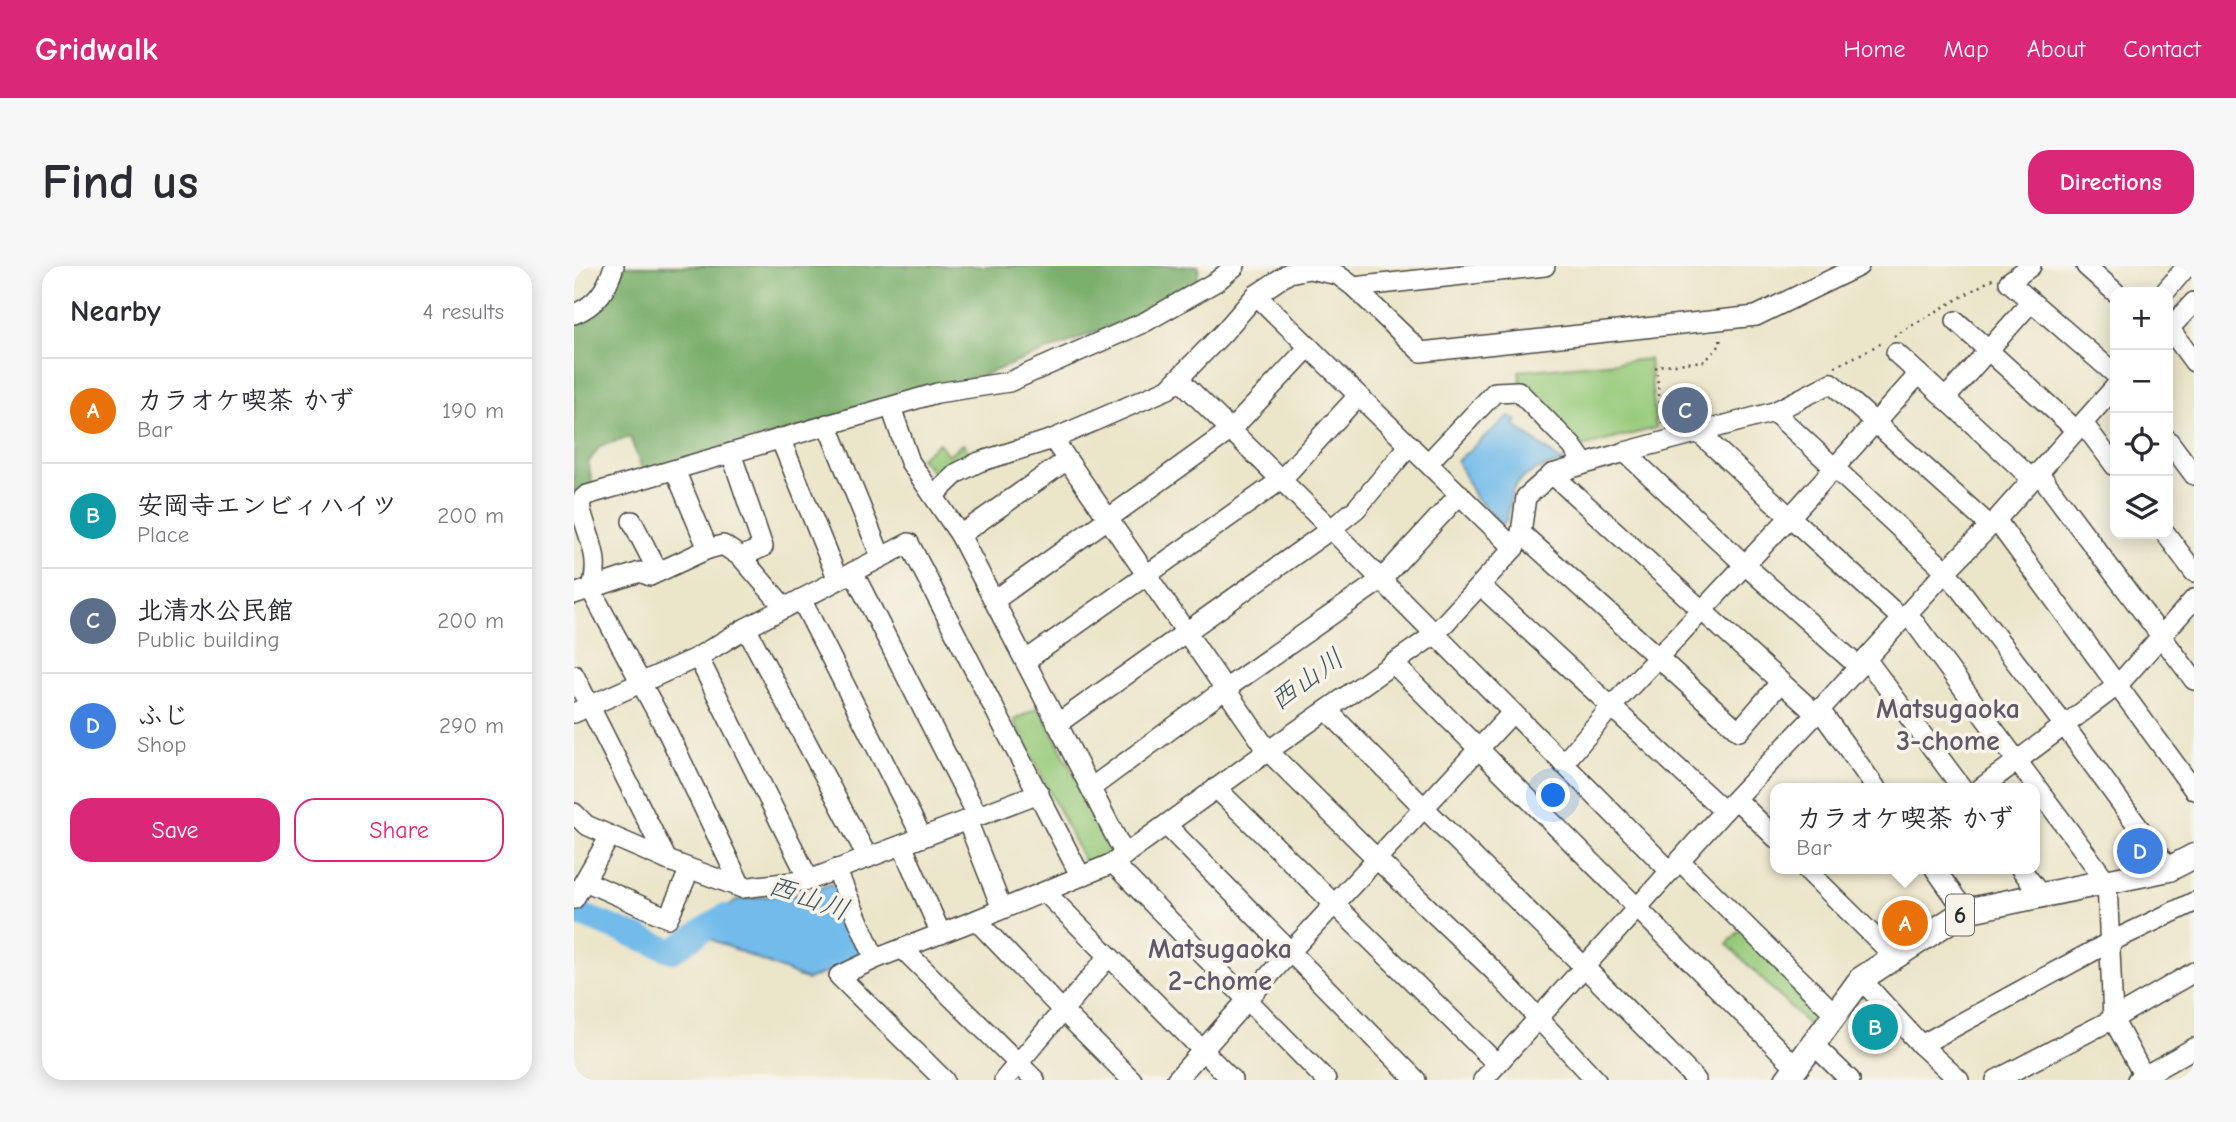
<!DOCTYPE html>
<html lang="en">
<head>
<meta charset="utf-8">
<style>
	:root { --surface:#fff; --page:#f7f7f7; --text:#2b2b33; --muted:#7c7c81; --line:#e1e1e2; --accent:#db2777 }
	body { margin:0; font-family:"Comic Neue","Klee One",sans-serif; background:var(--page); color:var(--text) }
	.controls { position:absolute; right:21px; top:21px; display:grid; overflow:hidden; border-radius:14px; box-shadow:0 4px 18px #0003 }
	.controls button { width:63px; height:63px; display:grid; place-items:center; padding:0; border:0; border-bottom:2px solid var(--line); background:var(--surface); color:var(--text); font:35px sans-serif }
	.you { position:absolute; left:980px; top:530px; width:24px; height:24px; margin:-18px; border:5px solid #fff; border-radius:50%; background:#1a73e8; box-shadow:0 0 0 10px #1a73e833 }
	.badge { display:grid; place-items:center; width:46px; height:46px; border-radius:50%; background:var(--accent); color:#fff; font-size:23px; font-weight:700 }
	.pin { position:absolute; translate:-50% -50%; border:4px solid #fff; box-shadow:0 2px 7px #0006 }
	.popup { position:absolute; left:1196px; top:517px; width:270px; height:91px; box-sizing:border-box; display:grid; place-content:center; border-radius:14px; background:var(--surface); filter:drop-shadow(0 2px 5px #0005); font-size:23px; white-space:nowrap; color:var(--muted) }
	.popup b { font-size:26px; color:var(--text) }
	.popup::after { content:''; position:absolute; left:50%; top:100%; margin-left:-14px; border:14px solid transparent; border-top-color:var(--surface) }
	.list { margin:0; padding:0; list-style:none }
	h2 { display:flex; justify-content:space-between; align-items:center; height:91px; margin:0; padding:0 28px; font-size:30px }
	h2 small { font-size:23px; font-weight:400; color:var(--muted) }
	.list li { display:grid; grid-template-columns:46px 1fr auto; gap:21px; align-items:center; box-sizing:border-box; height:105px; padding:0 28px; border-top:2px solid var(--line) }
	.list b { display:block; font-size:26px; white-space:nowrap }
	.list p { margin:0; font-size:23px; white-space:nowrap; color:var(--muted) }
	.list em { font-size:23px; font-style:normal; color:var(--muted) }
	.actions { display:flex; gap:14px; padding:21px 28px }
	.actions a { flex:1; padding:16px 0; border:2px solid var(--accent); border-radius:21px; text-align:center; font-size:24px; color:var(--accent) }
	.actions .main { background:var(--accent); color:#fff }
	.icon { flex:none; width:38px; height:38px; fill:none; stroke:currentColor; stroke-width:2; stroke-linecap:round; stroke-linejoin:round }
	.map { position:relative; flex:none; width:1620px; height:814px; overflow:hidden; border-radius:21px }
	header { display:flex; align-items:center; gap:42px; box-sizing:border-box; height:98px; padding:0 35px; background:var(--accent); color:#fff }
	header strong { font-size:33px }
	nav { display:flex; gap:38px; margin-inline-start:auto; font-size:24px }
	.intro { display:flex; align-items:center; justify-content:space-between; box-sizing:border-box; height:168px; padding:0 42px }
	h1 { margin:0; font-size:49px }
	.button { padding:18px 32px; border-radius:21px; background:var(--accent); color:#fff; font-size:24px; font-weight:700 }
	main { display:flex; gap:42px; padding:0 42px }
	aside { flex:1; background:var(--surface); border-radius:21px; box-shadow:0 4px 18px #0003 }
	.map>svg:first-child { display:block }
</style>
</head>
<body>
<header>
<strong>Gridwalk</strong>
<nav><a>Home</a><a>Map</a><a>About</a><a>Contact</a></nav>
</header>
<div class="intro"><h1>Find us</h1><a class="button">Directions</a></div>
<main>
<aside>
<h2>Nearby<small>4 results</small></h2>
<ul class="list">
<li><span class="badge" style="background:#e8710a">A</span><div><b>カラオケ喫茶 かず</b><p>Bar</p></div><em>190 m</em></li>
<li><span class="badge" style="background:#0f9aa8">B</span><div><b>安岡寺エンビィハイツ</b><p>Place</p></div><em>200 m</em></li>
<li><span class="badge" style="background:#5c6f8a">C</span><div><b>北清水公民館</b><p>Public building</p></div><em>200 m</em></li>
<li><span class="badge" style="background:#3f7fe0">D</span><div><b>ふじ</b><p>Shop</p></div><em>290 m</em></li>
</ul>
<div class="actions"><a class="main">Save</a><a>Share</a></div>
</aside>
<div class="map">
<svg width="1620" height="814" viewBox="0 0 1620 814">
	<rect width="100%" height="100%" fill="#f7f3e8"/>
	<filter id="ink" filterUnits="userSpaceOnUse"><feTurbulence type="fractalNoise" baseFrequency=".0143" numOctaves="2"/><feDisplacementMap in="SourceGraphic" scale="14" xChannelSelector="R" yChannelSelector="G"/><feConvolveMatrix kernelMatrix="1 2 1 2 8 2 1 2 1" color-interpolation-filters="sRGB"/></filter>
	<filter id="wash" filterUnits="userSpaceOnUse"><feTurbulence type="fractalNoise" baseFrequency=".00686" numOctaves="4" result="noise"/><feDisplacementMap in="SourceGraphic" scale="28" xChannelSelector="R" yChannelSelector="G"/><feGaussianBlur stdDeviation="1.57" result="paint"/><feColorMatrix in="noise" values="0 0 0 0 0 0 0 0 0 0 0 0 0 0 0 0 0 1.4 0 .05"/><feComposite in="paint" operator="in"/></filter>
	<g filter="url(#wash)">
		<rect width="100%" height="100%" fill="#ebe5c9"/>
		<g fill="#98cb7c" stroke="#627b54" stroke-width="2">
			<polygon points="1075,93 1082,162 1008,181 947,120 945,105"/>
			<polygon points="365,177 374,189 389,178 395,186 362,209 346,192"/>
			<polygon points="465,441 538,583 536,588 512,599 440,454"/>
			<polygon points="1168,662 1247,746 1236,761 1153,678"/>
		</g>
		<polygon fill="#7aaf6c" stroke="#526d4c" stroke-width="2" points="50,0 625,0 623,17 564,50 388,117 69,206 56,171 26,180 14,197 19,220 0,226 0,57 39,21"/>
		<g fill="#72bbea" stroke="#4e738a" stroke-width="2">
			<path d="M935,150L943,155L940,159L986,194H989V197C973,199 948,207 940,222C935,231 934,246 932,256L927,258L901,231L883,195Z"/>
			<polygon points="257,618 261,620 290,687 287,693 233,714 120,666 163,634 213,628 227,629"/>
		</g>
		<g fill="none" stroke-linecap="round" stroke-linejoin="round">
			<polyline stroke="#72bbea" stroke-width="24" points="0,646 99,685 150,650"/>
		</g>
	</g>
	<g filter="url(#ink)">
		<g fill="none" stroke-linecap="round" stroke-linejoin="round">
			<g stroke="#484743" stroke-width="22">
				<g id="minor">
					<polyline points="1457,0 1435,16 1541,108"/>
					<polyline points="1512,0 1541,26"/>
					<polyline points="780,21 971,0"/>
					<polyline points="1591,26 1613,0"/>
					<polyline points="682,29 940,282"/>
					<path d="M0,48C23,39 33,23 40,0"/>
					<polyline points="1382,55 1502,164"/>
					<polyline points="1595,62 1620,96"/>
					<polyline points="1594,64 1620,36"/>
					<polyline points="1345,108 1458,213"/>
					<polyline points="605,113 757,263 1096,605"/>
					<polyline points="1371,133 1457,36"/>
					<polyline points="317,141 336,196 386,269 551,589"/>
					<polyline points="1200,146 1372,305 1422,254 1541,121"/>
					<polyline points="1509,157 1541,200"/>
					<polyline points="253,158 307,291"/>
					<polyline points="1124,166 1216,251 1345,108 1322,87"/>
					<polyline points="206,172 264,314"/>
					<polyline points="479,173 694,485 803,593 920,705 1022,814"/>
					<polyline points="1594,174 1620,209"/>
					<polyline points="1051,186 1170,298 1285,401"/>
					<polyline points="157,187 189,281 167,291"/>
					<polyline points="854,197 921,126 944,125 998,180 1010,197"/>
					<polyline points="101,204 134,283"/>
					<polyline points="1464,206 1620,414"/>
					<polyline points="978,208 1242,448"/>
					<polyline points="360,229 383,207 405,196 479,173 594,123 649,67 682,29 715,7 735,3 764,9 780,21 847,86 1182,50 1285,0"/>
					<polyline points="1422,254 1620,524"/>
					<polyline points="58,255 84,306"/>
					<polyline points="947,267 1165,465 1206,417"/>
					<polyline points="1592,268 1620,306"/>
					<polyline points="386,269 493,194"/>
					<polyline points="279,306 403,549"/>
					<polyline points="907,320 1150,545"/>
					<polyline points="0,328 66,306 76,310 134,283 149,279 167,291 211,342"/>
					<polyline points="227,333 348,571"/>
					<polyline points="421,334 657,164 734,82"/>
					<polyline points="1334,348 1533,616 1539,753 1572,814"/>
					<polyline points="172,362 294,592"/>
					<polyline points="124,391 235,614"/>
					<polyline points="1292,393 1388,522"/>
					<polyline points="451,395 707,214 784,130"/>
					<polyline points="819,397 1222,801"/>
					<polyline points="0,409 93,594"/>
					<path d="M753,444C875,569 1001,689 1122,814"/>
					<polyline points="1246,444 1302,522"/>
					<polyline points="0,447 124,391 172,362 335,277 506,609"/>
					<polyline points="483,458 757,263 782,243 836,179"/>
					<polyline points="989,498 1038,440 1216,251 1328,353"/>
					<polyline points="517,522 650,424 807,314 886,228"/>
					<polyline points="642,522 923,798"/>
					<polyline points="1407,522 1544,419 1620,333"/>
					<polyline points="1162,533 1202,572"/>
					<polyline points="0,547 12,559 93,594 168,622 235,614 465,527"/>
					<polyline points="393,554 428,643"/>
					<polyline points="593,560 842,814"/>
					<polyline points="328,579 367,668"/>
					<polyline points="1106,595 1262,749"/>
					<polyline points="539,597 752,814"/>
					<polyline points="262,603 301,693"/>
					<polyline points="1232,603 1320,690"/>
					<polyline points="1361,603 1391,645"/>
					<polyline points="1447,603 1466,628"/>
					<polyline points="11,615 94,652 116,603"/>
					<path d="M168,622L94,467L17,324C28,293 15,274 7,244C6,236 7,233 13,229L363,127L435,116L571,56L643,15L661,0"/>
					<polyline points="0,633 36,570"/>
					<polyline points="402,654 490,746 558,814"/>
					<polyline points="329,683 461,814"/>
					<polyline points="535,690 658,814"/>
					<polyline points="1287,713 1347,779 1385,814"/>
					<polyline points="1239,778 1276,814"/>
					<polyline points="1347,779 1534,677 1620,636"/>
					<polyline points="370,814 265,710 301,693 402,654 539,597 694,485 860,369 940,282 947,267 952,231 978,208 1051,186 1200,146 1257,117 1416,260"/>
					<polyline points="430,814 535,690 471,626"/>
					<polyline points="602,814 717,685 938,447"/>
					<polyline points="909,814 1150,545 1242,448 1372,305 1490,459 1595,603"/>
					<polyline points="1422,814 1539,753 1620,706"/>
					<polyline points="1563,814 1620,782"/>
				</g>
			</g>
			<g stroke="#484743" stroke-width="27">
				<polyline id="major" points="1213,814 1287,713 1391,645 1595,603 1620,590"/>
			</g>
			<g stroke="#484743" stroke-width="2.5" stroke-dasharray="2 5" stroke-linecap="butt">
				<polyline points="1320,70 1420,12"/>
				<polyline points="1261,101 1308,77"/>
				<polyline points="1088,158 1082,100 1131,95 1147,78 1145,69"/>
			</g>
			<use href="#minor" stroke="#fff" stroke-width="19"/>
			<use href="#major" stroke="#fff" stroke-width="24"/>
		</g>
	</g>
	<g text-anchor="middle" stroke-width="7" stroke-linejoin="round" paint-order="stroke">
		<rect fill="#f7f3e8" stroke="#686764" stroke-width="2" x="1372" y="628.5" width="28" height="41" rx="5"/>
		<g font-size="24" font-weight="bold" fill="#2b2b2b">
			<text x="1386" y="657">6</text>
		</g>
		<g font-size="28" font-style="italic" fill="#405664" stroke="#f7f3e8">
			<text transform="translate(732 413) rotate(-36)" y="10">西山川</text>
			<text transform="translate(235 631) rotate(19)" y="10">西山川</text>
		</g>
		<g font-size="28" font-weight="bold" fill="#61586c" stroke="#f7f3e8">
			<text x="1374" y="452">Matsugaoka<tspan x="1374" dy="32">3-chome</tspan></text>
			<text x="646" y="692">Matsugaoka<tspan x="646" dy="32">2-chome</tspan></text>
		</g>
	</g>
</svg>
<div class="controls">
<button>+</button>
<button>−</button>
<button><svg class="icon" aria-label="locate" viewBox="0 0 24 24"><circle cx="12" cy="12" r="6"/><path d="M12 2v4M12 18v4M2 12h4M18 12h4"/></svg></button>
<button><svg class="icon" aria-label="layers" viewBox="0 0 24 24"><path d="M12 4l9 5-9 5-9-5zM3 14l9 5 9-5"/></svg></button>
</div>
<div class="you"></div>
<div class="pin badge" style="left:1331px;top:657px;background:#e8710a">A</div>
<div class="popup"><b>カラオケ喫茶 かず</b>Bar</div>
<div class="pin badge" style="left:1301px;top:761px;background:#0f9aa8">B</div>
<div class="pin badge" style="left:1111px;top:144px;background:#5c6f8a">C</div>
<div class="pin badge" style="left:1566px;top:585px;background:#3f7fe0">D</div>
</div>
</main>
</body>
</html>
